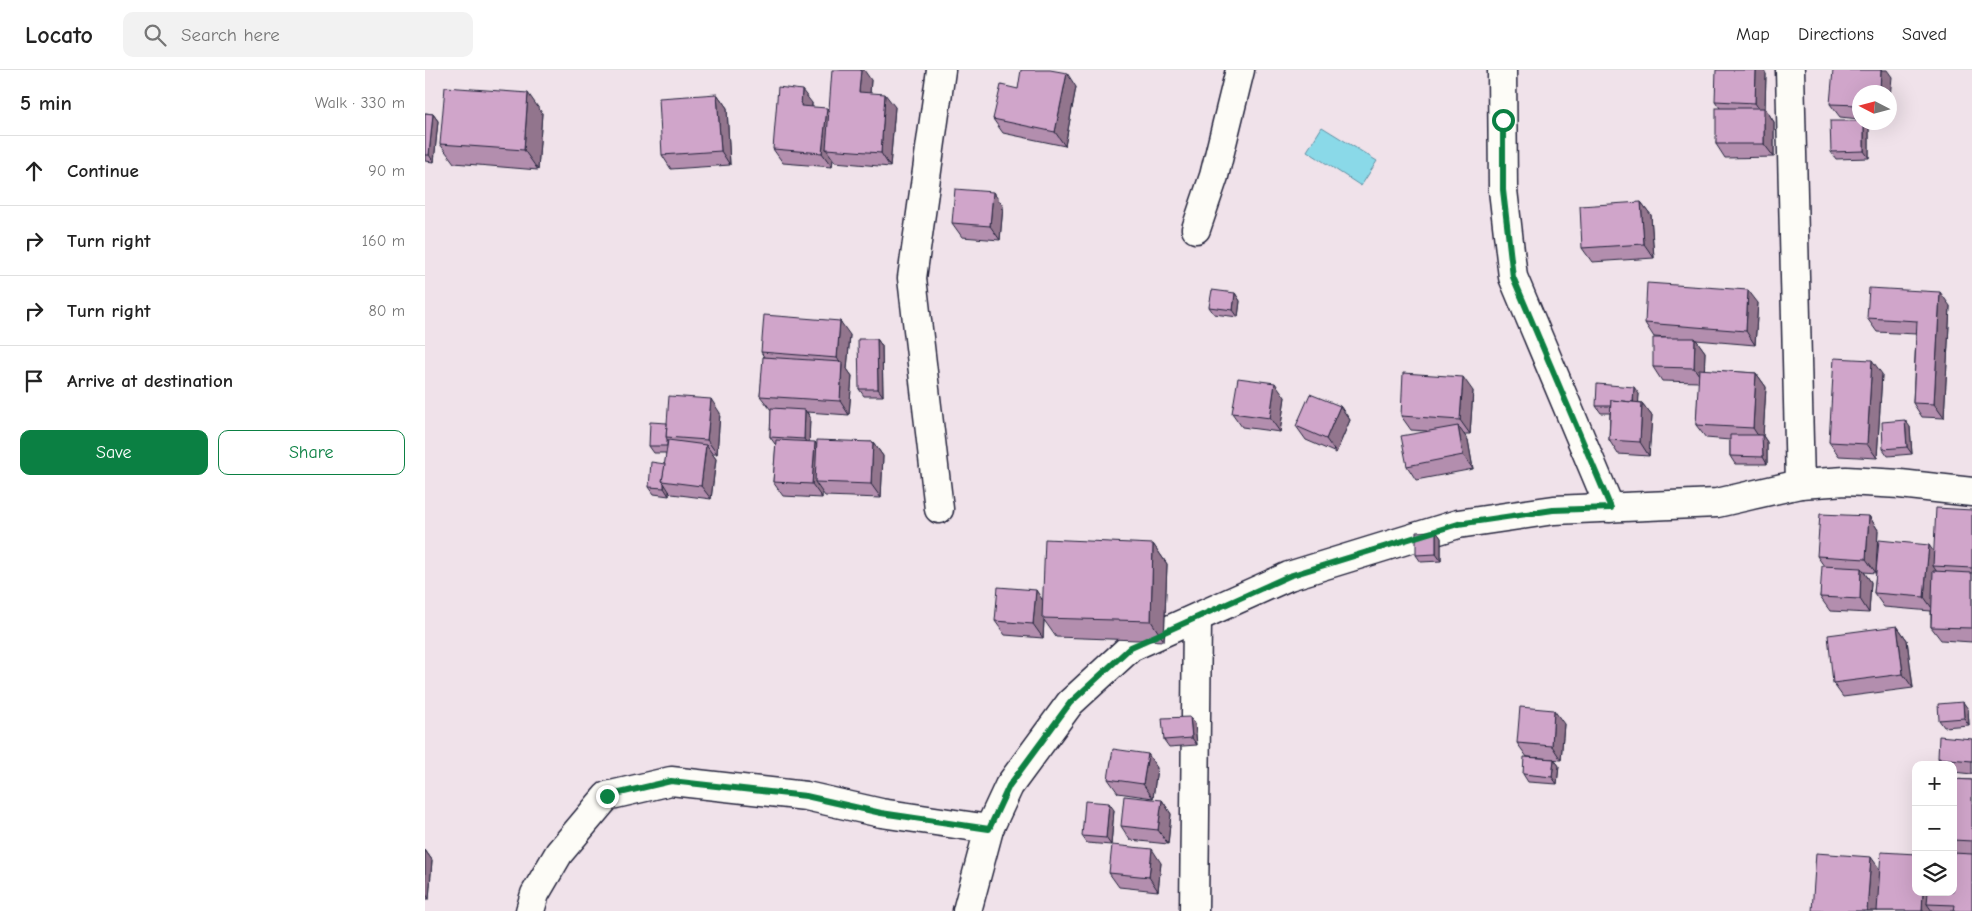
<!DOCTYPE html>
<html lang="en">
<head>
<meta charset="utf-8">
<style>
	:root { --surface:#fff; --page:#f2f2f2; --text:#222; --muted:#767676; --line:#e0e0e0; --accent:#0b8043 }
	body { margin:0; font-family:"Comic Neue",sans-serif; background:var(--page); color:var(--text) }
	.controls { position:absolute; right:15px; bottom:15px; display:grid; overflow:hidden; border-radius:10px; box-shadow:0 5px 20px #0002 }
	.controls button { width:45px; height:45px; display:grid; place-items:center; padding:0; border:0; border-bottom:1px solid var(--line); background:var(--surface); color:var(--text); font:25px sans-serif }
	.compass { position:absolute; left:1427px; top:15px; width:45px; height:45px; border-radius:50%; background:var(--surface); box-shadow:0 5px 20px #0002; rotate:276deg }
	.stop { position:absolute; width:15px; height:15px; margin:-11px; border:4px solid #0b8043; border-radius:50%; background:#fff }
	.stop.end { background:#0b8043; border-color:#fff; box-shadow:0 1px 5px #0008 }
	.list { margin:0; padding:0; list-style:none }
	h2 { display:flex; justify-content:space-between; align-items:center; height:65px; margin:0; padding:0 20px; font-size:21px }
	h2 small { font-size:16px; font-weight:400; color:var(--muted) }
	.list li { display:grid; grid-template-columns:32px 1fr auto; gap:15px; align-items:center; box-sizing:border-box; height:70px; padding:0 20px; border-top:1px solid var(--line) }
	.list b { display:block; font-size:19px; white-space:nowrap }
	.list em { font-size:16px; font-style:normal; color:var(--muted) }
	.actions { display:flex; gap:10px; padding:15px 20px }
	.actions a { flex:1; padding:11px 0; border:1px solid var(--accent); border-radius:10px; text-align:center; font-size:18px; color:var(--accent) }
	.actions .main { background:var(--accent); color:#fff }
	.icon { flex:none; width:28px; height:28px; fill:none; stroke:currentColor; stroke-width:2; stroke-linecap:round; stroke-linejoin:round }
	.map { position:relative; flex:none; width:1547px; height:841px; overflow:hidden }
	header { display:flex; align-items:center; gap:30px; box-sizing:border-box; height:70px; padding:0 25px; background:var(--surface); border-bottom:1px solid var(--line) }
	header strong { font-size:24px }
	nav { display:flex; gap:28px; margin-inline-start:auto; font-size:18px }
	.search { width:350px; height:45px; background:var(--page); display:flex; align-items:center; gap:12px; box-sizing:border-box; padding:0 18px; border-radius:10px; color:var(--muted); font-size:19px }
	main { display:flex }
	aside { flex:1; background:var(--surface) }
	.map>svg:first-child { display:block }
</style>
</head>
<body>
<header>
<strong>Locato</strong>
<div class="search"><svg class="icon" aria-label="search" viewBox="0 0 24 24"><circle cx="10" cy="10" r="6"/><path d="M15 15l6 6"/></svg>Search here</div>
<nav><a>Map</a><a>Directions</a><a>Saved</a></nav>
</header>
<main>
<aside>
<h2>5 min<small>Walk · 330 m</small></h2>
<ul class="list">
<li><svg class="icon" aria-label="ahead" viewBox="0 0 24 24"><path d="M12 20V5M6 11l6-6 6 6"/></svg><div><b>Continue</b></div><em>90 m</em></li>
<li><svg class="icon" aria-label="right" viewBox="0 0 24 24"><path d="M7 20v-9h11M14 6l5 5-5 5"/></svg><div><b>Turn right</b></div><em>160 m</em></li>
<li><svg class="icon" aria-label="right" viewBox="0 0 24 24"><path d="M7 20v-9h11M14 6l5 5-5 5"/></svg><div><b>Turn right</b></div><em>80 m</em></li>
<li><svg class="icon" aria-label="arrive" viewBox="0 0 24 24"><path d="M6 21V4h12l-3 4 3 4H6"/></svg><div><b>Arrive at destination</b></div></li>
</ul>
<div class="actions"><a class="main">Save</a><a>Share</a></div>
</aside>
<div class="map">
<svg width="1547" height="841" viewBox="0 0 1547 841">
	<rect width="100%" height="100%" fill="#f0e2ea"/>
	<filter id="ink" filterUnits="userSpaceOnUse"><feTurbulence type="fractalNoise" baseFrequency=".02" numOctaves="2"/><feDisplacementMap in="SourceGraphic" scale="10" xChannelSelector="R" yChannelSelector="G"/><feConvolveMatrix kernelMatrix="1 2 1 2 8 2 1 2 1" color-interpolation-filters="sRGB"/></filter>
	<g filter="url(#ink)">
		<polygon fill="#8ad9e8" stroke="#6090a3" points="897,57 952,91 936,116 882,81"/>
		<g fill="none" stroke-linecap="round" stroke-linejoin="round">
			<g stroke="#22223b" stroke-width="31">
				<g id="street">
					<polyline points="1077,0 1078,120 1088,207 1185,438"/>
					<polyline points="1365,0 1375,414"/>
					<polyline points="771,159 789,106 815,0"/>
					<polyline points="514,439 487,208 516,0"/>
					<polyline points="105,841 110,824 134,783 182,726 246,711 381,726 456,743 564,759"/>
					<polyline points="542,841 564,759 584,716 645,633 706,577 864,506 1033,454 1129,440 1292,433 1375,414 1421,411 1475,414 1547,422"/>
					<polyline points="769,841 772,548"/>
				</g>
			</g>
			<use href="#street" stroke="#fdfcf7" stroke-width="28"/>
		</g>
		<g fill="#b38eae" stroke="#22223b">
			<polygon points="1341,4 1340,38 1349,52 1349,87 1300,88 1291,74 1295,38 1290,31"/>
			<polygon points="1467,7 1434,22 1434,49 1415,47 1405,34"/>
			<polygon points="446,10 445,23 470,37 465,97 410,92 408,89 407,97 358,93 348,79 387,33 387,37 404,41"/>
			<polygon points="651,17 640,76 578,63 568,49 593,19"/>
			<polygon points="292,24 302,38 305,95 246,99 237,85"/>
			<polygon points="0,43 8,44 13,51 9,92 0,91"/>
			<polygon points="117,43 113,100 29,93 15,74"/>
			<polygon points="1444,58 1444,88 1411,89 1406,82"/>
			<polygon points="1216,132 1226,145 1229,188 1167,192 1157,178"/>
			<polygon points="578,136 575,170 537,167 527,153"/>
			<polygon points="810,223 815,231 813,247 789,244 784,237"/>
			<polygon points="1333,233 1330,275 1271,270 1280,282 1279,300 1331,303 1341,317 1338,366 1342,372 1342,394 1310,394 1305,386 1305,370 1281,368 1271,355 1274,312 1237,311 1228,297 1243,268 1229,267 1220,253"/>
			<polygon points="1525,236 1519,348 1497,347 1488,333 1491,264 1452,262 1442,248"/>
			<polygon points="425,265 422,299 427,306 424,345 382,342 385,347 384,372 392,375 448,372 458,386 456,428 400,426 397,422 397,428 358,426 348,412 351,374 350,374 345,367 346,340 335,326 339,287 336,282"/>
			<polygon points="452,269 457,276 458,326 439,326 434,319"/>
			<polygon points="1457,304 1452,388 1414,386 1404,372"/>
			<polygon points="1048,321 1045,364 1039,364 1043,370 1048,399 991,410 982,396 1002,361 986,360 976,346"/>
			<polygon points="1214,324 1213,332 1217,333 1227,346 1224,386 1193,384 1184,370 1185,343 1176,343 1171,336"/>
			<polygon points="860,327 855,362 817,357 807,343"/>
			<polygon points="915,336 925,350 911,383 881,370 871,356"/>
			<polygon points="295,343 292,384 287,384 291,389 286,429 247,424 244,421 244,426 229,424 224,417 240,394 241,383 229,383 224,376 242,353"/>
			<polygon points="1485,357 1487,384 1463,386 1458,379"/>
			<polygon points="1547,440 1547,572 1516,570 1506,557 1506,541 1459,537 1449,523 1451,503 1439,502 1446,512 1444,543 1405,541 1395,527 1399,496 1392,486 1444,446 1453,460 1451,497 1509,482"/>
			<polygon points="1011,461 1016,468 1016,491 996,492 991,485"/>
			<polygon points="728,474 742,494 739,571 631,567 619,550 618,568 580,565 570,551 618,530"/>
			<polygon points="1472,556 1482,570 1488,618 1418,627 1408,613"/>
			<polygon points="1543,639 1544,655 1519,657 1514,650"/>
			<polygon points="765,647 770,654 772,675 744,677 739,670"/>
			<polygon points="1139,654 1136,690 1102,687 1129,689 1134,696 1132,714 1103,712 1098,704 1102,687 1092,673"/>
			<polygon points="1547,669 1547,704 1528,702 1528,695 1517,695 1513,688"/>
			<polygon points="723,684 732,698 728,728 693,723 683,709"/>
			<polygon points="1528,709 1547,710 1547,841 1387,841 1455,799 1528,822"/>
			<polygon points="737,730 746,744 743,774 705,770 696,756"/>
			<polygon points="689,740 686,775 662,773 657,766"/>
			<polygon points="0,780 7,790 4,829 0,829"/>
			<polygon points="736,793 733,821 694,817 684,803"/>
		</g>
		<g fill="#92748d" stroke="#22223b">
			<polygon points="436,0 439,0 446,10 444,36 434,22"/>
			<polygon points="1331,0 1339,0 1341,4 1340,38 1349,52 1349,87 1339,74 1339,47 1330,33"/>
			<polygon points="1456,0 1462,0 1467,7 1464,37 1464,22 1455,22"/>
			<polygon points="642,3 651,17 640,76 630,62"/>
			<polygon points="377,20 387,33 386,50 376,36"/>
			<polygon points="103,23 117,43 113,100 99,80"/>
			<polygon points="292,24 302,38 305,95 296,81"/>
			<polygon points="460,24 470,37 465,97 456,83"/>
			<polygon points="402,38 411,52 401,79 408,89 407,97 397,83"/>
			<polygon points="8,44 13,51 9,92 4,85"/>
			<polygon points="1439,52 1440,52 1444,58 1444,88 1439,81"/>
			<polygon points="568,122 578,136 575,170 565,156"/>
			<polygon points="1216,132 1226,145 1229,188 1219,174"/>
			<polygon points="1323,220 1333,233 1330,275 1321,261"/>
			<polygon points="1515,222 1525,236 1519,348 1509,334"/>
			<polygon points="810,223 815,231 813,247 808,240"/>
			<polygon points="415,251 425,265 422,299 427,306 424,345 415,331 417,295 412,288"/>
			<polygon points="1270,268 1280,282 1279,312 1269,298"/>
			<polygon points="452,269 457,276 458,326 453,319"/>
			<polygon points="1447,290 1457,304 1452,388 1442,374"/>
			<polygon points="1331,303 1341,317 1338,366 1342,372 1342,394 1338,387 1337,372 1328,358"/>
			<polygon points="1038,307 1048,321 1045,364 1035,350"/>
			<polygon points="850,313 860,327 855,362 845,348"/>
			<polygon points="1209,317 1214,324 1213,344 1208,337"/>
			<polygon points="286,329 295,343 292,384 282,370"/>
			<polygon points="1217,333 1227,346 1224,386 1215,372"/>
			<polygon points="915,336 925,350 911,383 901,369"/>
			<polygon points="380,340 385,347 384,376 379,369"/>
			<polygon points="1480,350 1485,357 1487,384 1482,377"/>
			<polygon points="1033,356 1043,370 1048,399 1038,385"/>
			<polygon points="390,372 399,386 390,412 397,422 397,428 387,414"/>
			<polygon points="448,372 458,386 456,428 446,414"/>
			<polygon points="281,375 291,389 286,429 276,416"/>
			<polygon points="239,413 244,421 244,426 239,418"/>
			<polygon points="1444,446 1453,460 1451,503 1441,489"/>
			<polygon points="1011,461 1016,468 1016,491 1011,484"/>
			<polygon points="728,474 742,494 739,571 726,551"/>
			<polygon points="1504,475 1513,488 1508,496 1512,502 1509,541 1499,527"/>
			<polygon points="1436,498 1446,512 1444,543 1435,529"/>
			<polygon points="611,520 620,534 617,548 619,550 618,568 608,554"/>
			<polygon points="1472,556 1482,570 1488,618 1478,604"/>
			<polygon points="1538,632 1543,639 1544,655 1539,648"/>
			<polygon points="1129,640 1139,654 1136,690 1127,676"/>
			<polygon points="765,647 770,654 772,675 767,668"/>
			<polygon points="723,684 732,698 728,728 718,714"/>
			<polygon points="1129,689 1134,696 1132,714 1127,707"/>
			<polygon points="737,730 746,744 743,774 733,760"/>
			<polygon points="684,733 689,740 686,775 681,768"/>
			<polygon points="727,779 736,793 733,821 724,807"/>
			<polygon points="0,780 7,790 4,829 0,823"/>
			<polygon points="1446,787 1456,801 1453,841 1442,841"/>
			<polygon points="1498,822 1509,822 1502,834 1507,841 1497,841"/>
		</g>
		<g fill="#d0a5ca" stroke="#22223b">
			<polygon points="407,0 436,0 434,22 460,24 456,83 401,79"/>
			<polygon points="596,0 625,0 642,3 630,62 568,49 576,15 593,19"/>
			<polygon points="1291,0 1331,0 1330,33 1290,31"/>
			<polygon points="1408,0 1456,0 1455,22 1434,22 1434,35 1405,34"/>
			<polygon points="20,17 103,23 99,80 15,74"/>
			<polygon points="353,17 377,20 376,36 402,38 397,83 348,79"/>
			<polygon points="292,24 296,81 237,85 234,28"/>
			<rect x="1291" y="38" width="48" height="36"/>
			<polygon points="0,43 8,44 4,85 0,85"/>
			<polygon points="1405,51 1434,51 1434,52 1439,52 1439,81 1406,82"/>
			<polygon points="530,119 568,122 565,156 527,153"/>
			<polygon points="1216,132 1219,174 1157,178 1155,136"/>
			<polygon points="1222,213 1323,220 1321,261 1220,253"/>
			<polygon points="1444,218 1515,222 1509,334 1488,333 1492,251 1442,248"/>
			<polygon points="787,220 810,223 808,240 784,237"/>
			<polygon points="339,245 415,251 412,288 336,282"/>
			<polygon points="1228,268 1270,268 1269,298 1228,297"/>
			<polygon points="433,269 452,269 453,319 434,319"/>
			<polygon points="338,287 417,292 415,331 335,326"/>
			<polygon points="1409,288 1447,290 1442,374 1404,372"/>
			<polygon points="1274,299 1331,303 1328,358 1271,355"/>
			<polygon points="978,303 1038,307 1035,350 976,346"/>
			<polygon points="813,308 850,313 845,348 807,343"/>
			<polygon points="1172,314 1209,317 1208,332 1186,330 1186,336 1171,336"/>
			<polygon points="885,324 915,336 901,369 871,356"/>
			<polygon points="244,326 286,329 282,370 241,367"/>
			<polygon points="1186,330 1217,333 1215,372 1184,370"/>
			<polygon points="346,338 380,340 379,369 345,367"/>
			<polygon points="1480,350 1482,377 1458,379 1457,352"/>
			<polygon points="225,352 242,353 241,367 242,369 242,376 224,376"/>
			<polygon points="1033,356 1038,385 982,396 976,366"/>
			<polygon points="1305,365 1337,365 1338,387 1305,386"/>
			<polygon points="243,370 281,375 276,416 237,411"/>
			<polygon points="351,370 390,372 387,414 348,412"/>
			<polygon points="392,370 448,372 446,414 390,412"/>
			<polygon points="226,392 240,394 237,411 239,413 239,418 224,417"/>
			<polygon points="1511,438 1547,440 1547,498 1508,496"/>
			<polygon points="1395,444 1444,446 1441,489 1392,486"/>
			<polygon points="1011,461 1011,484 991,485 991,462"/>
			<polygon points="620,469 728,474 726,551 617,548"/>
			<polygon points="1454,470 1504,475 1499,527 1449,523"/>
			<polygon points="1397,496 1436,498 1435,529 1395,527"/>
			<polygon points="1508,501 1547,503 1547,558 1506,557"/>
			<polygon points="573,517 611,520 608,554 570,551"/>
			<polygon points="1472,556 1478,604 1408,613 1403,565"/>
			<polygon points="1538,632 1539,648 1514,650 1513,634"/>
			<polygon points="1095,637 1129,640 1127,676 1092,673"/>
			<polygon points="765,647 767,668 739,670 737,648"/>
			<polygon points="1514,666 1547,669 1547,691 1513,688"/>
			<polygon points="688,679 723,684 718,714 683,709"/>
			<polygon points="1099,687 1129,689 1127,707 1098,704"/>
			<polygon points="1528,709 1547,710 1547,771 1528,770"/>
			<polygon points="699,726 737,730 733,760 696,756"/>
			<polygon points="660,731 684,733 681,768 657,766"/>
			<polygon points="687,775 727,779 724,807 684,803"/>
			<polygon points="1456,782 1491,784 1491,822 1498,822 1497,841 1452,841"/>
			<polygon points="1391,783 1446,787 1442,841 1387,841"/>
			<polygon points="1528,783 1547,784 1547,841 1529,841 1530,835 1502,834 1503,822 1528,822"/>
		</g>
	</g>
	<g fill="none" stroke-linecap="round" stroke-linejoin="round" filter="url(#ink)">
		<polyline stroke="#0b8043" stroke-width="6" points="182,726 246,711 381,726 456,743 564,759 584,716 645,633 706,577 864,506 1033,454 1128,440 1186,438 1088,207 1078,120 1078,50"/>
	</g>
</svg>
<div class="controls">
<button>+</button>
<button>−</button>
<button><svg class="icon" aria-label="layers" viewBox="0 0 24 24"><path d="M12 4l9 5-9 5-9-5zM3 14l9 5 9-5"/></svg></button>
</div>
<svg class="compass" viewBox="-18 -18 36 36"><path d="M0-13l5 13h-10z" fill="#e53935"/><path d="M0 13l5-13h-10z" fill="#767676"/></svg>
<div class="stop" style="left:1078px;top:50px"></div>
<div class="stop end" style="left:182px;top:726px"></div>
</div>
</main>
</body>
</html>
